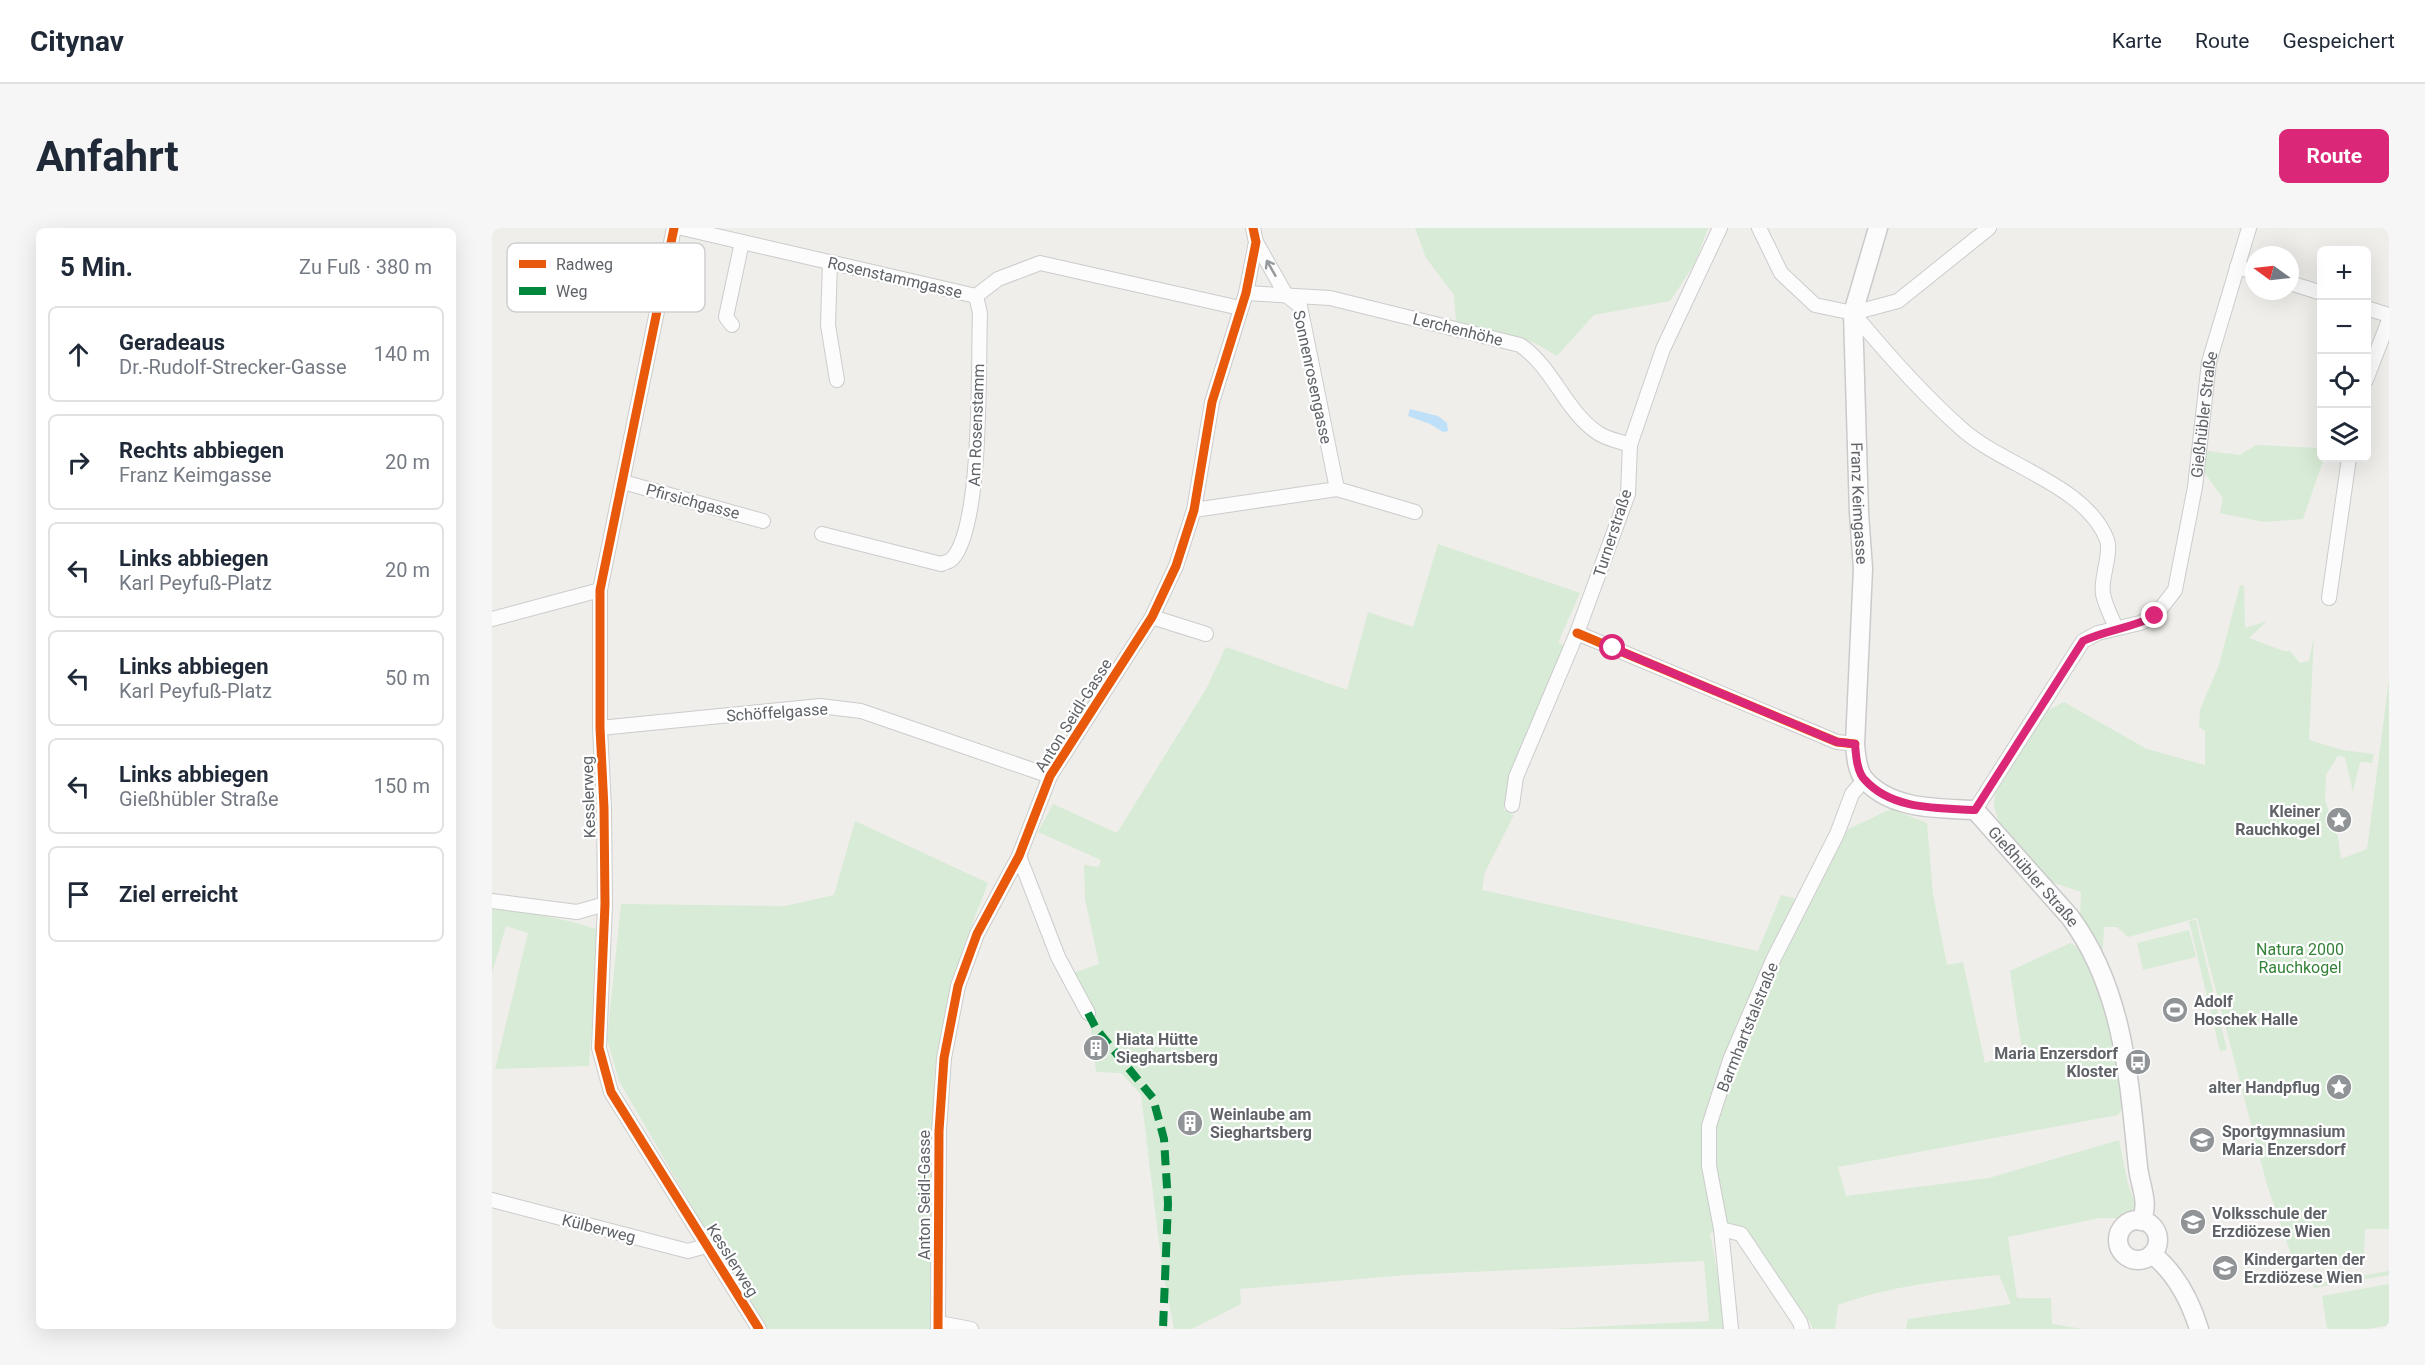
<!DOCTYPE html>
<html lang="de">
<head>
<meta charset="utf-8">
<style>
	:root { --surface:#fff; --page:#f6f6f7; --text:#1f2937; --muted:#747a83; --line:#e0e1e3; --accent:#db2777 }
	body { margin:0; font-family:Roboto,sans-serif; background:var(--page); color:var(--text) }
	.controls { position:absolute; right:18px; top:18px; display:grid; overflow:hidden; border-radius:9px; box-shadow:0 6px 24px #0002 }
	.controls button { width:54px; height:54px; display:grid; place-items:center; padding:0; border:0; border-bottom:2px solid var(--line); background:var(--surface); color:var(--text); font:30px sans-serif }
	.compass { position:absolute; left:1753px; top:18px; width:54px; height:54px; border-radius:50%; background:var(--surface); box-shadow:0 6px 24px #0002; rotate:285deg }
	.stop { position:absolute; width:18px; height:18px; margin:-14px; border:4px solid #db2777; border-radius:50%; background:#fff }
	.stop.end { background:#db2777; border-color:#fff; box-shadow:0 2px 6px #0008 }
	.list { margin:0; padding:0; list-style:none }
	h2 { display:flex; justify-content:space-between; align-items:center; height:78px; margin:0; padding:0 24px; font-size:26px }
	h2 small { font-size:20px; font-weight:400; color:var(--muted) }
	.list li { display:grid; grid-template-columns:39px 1fr auto; gap:18px; align-items:center; box-sizing:border-box; height:96px; margin:0 12px 12px; padding:0 12px; border:2px solid var(--line); border-radius:9px }
	.list b { display:block; font-size:22px; white-space:nowrap }
	.list p { margin:0; font-size:20px; white-space:nowrap; color:var(--muted) }
	.list em { font-size:20px; font-style:normal; color:var(--muted) }
	.icon { flex:none; width:33px; height:33px; fill:none; stroke:currentColor; stroke-width:2; stroke-linecap:round; stroke-linejoin:round }
	.map { position:relative; flex:none; width:1897px; height:1101px; overflow:hidden; border-radius:9px }
	header { display:flex; align-items:center; gap:36px; box-sizing:border-box; height:84px; padding:0 30px; background:var(--surface); border-bottom:2px solid var(--line) }
	header strong { font-size:28px }
	nav { display:flex; gap:33px; margin-inline-start:auto; font-size:21px }
	.intro { display:flex; align-items:center; justify-content:space-between; box-sizing:border-box; height:144px; padding:0 36px }
	h1 { margin:0; font-size:42px }
	.button { padding:15px 27px; border-radius:9px; background:var(--accent); color:#fff; font-size:21px; font-weight:700 }
	main { display:flex; gap:36px; padding:0 36px }
	aside { flex:1; background:var(--surface); border-radius:9px; box-shadow:0 6px 24px #0002 }
	.map>svg:first-child { display:block }
</style>
</head>
<body>
<header>
<strong>Citynav</strong>
<nav><a>Karte</a><a>Route</a><a>Gespeichert</a></nav>
</header>
<div class="intro"><h1>Anfahrt</h1><a class="button">Route</a></div>
<main>
<aside>
<h2>5 Min.<small>Zu Fuß · 380 m</small></h2>
<ul class="list">
<li><svg class="icon" aria-label="ahead" viewBox="0 0 24 24"><path d="M12 20V5M6 11l6-6 6 6"/></svg><div><b>Geradeaus</b><p>Dr.-Rudolf-Strecker-Gasse</p></div><em>140 m</em></li>
<li><svg class="icon" aria-label="right" viewBox="0 0 24 24"><path d="M7 20v-9h11M14 6l5 5-5 5"/></svg><div><b>Rechts abbiegen</b><p>Franz Keimgasse</p></div><em>20 m</em></li>
<li><svg class="icon" aria-label="left" viewBox="0 0 24 24"><path d="M17 20v-9H6M10 6l-5 5 5 5"/></svg><div><b>Links abbiegen</b><p>Karl Peyfuß-Platz</p></div><em>20 m</em></li>
<li><svg class="icon" aria-label="left" viewBox="0 0 24 24"><path d="M17 20v-9H6M10 6l-5 5 5 5"/></svg><div><b>Links abbiegen</b><p>Karl Peyfuß-Platz</p></div><em>50 m</em></li>
<li><svg class="icon" aria-label="left" viewBox="0 0 24 24"><path d="M17 20v-9H6M10 6l-5 5 5 5"/></svg><div><b>Links abbiegen</b><p>Gießhübler Straße</p></div><em>150 m</em></li>
<li><svg class="icon" aria-label="arrive" viewBox="0 0 24 24"><path d="M6 21V4h12l-3 4 3 4H6"/></svg><div><b>Ziel erreicht</b></div></li>
</ul>
</aside>
<div class="map">
<svg width="1897" height="1101" viewBox="0 0 1897 1101">
	<rect width="100%" height="100%" fill="#efeeea"/>
	<g fill="#d8ebd6">
		<polygon points="923,0 1216,0 1203,35 1178,73 1102,87 1065,128 1043,115 964,93 962,67 934,30"/>
		<polygon points="1764,217 1829,220 1830,230 1832,230 1811,291 1771,294 1728,285 1731,270 1711,243 1715,223 1748,227"/>
		<path d="M946,316L1088,365L1066,415L1077,419L1023,546L1011,581L1022,587L993,644L990,662L1266,723L1289,667L1317,674L1356,601L1399,581L1435,595L1441,666L1455,737L1471,734L1493,835L1530,822L1518,743L1578,715L1586,719L1613,769L1624,816L1630,881L1626,887L1346,939L1354,968L1497,950L1627,912L1636,956L1644,979L1629,990H1608L1516,1009L1525,1070H1559L1560,1096L1591,1101H1414L1416,1091L1519,1076L1507,1047C1448,1053 1402,1057 1346,1077L1343,1101H1321L1319,1096L1253,1000L1218,1005L1232,1081V1101H1058L1217,1093L1212,1033L915,1047L748,1061L749,1076L700,1101H682L670,1038L649,867L629,845L604,844L599,801L581,745L607,736L593,671L592,637L607,639L609,632L546,604L561,576L625,605L714,461L734,419L855,462L876,384L921,399Z"/>
		<polygon points="1748,357 1752,358 1753,400 1775,393 1757,410 1792,423 1798,423 1808,435 1817,433 1822,409 1817,512 1850,522 1882,526 1880,535 1868,534 1861,564 1853,529 1846,528 1834,547 1833,572 1846,609 1849,631 1875,621 1897,451 1897,1001 1873,1001 1872,1031 1804,1040 1775,957 1705,690 1636,709 1625,699 1612,699 1610,734 1588,692 1589,664 1559,654 1506,592 1502,578 1503,566 1555,483 1572,474 1655,521 1713,537 1713,503 1707,499 1708,482 1727,437"/>
		<polygon points="363,593 496,655 473,715 458,762 443,839 440,916 439,1101 275,1101 218,1010 127,853 115,811 129,676 293,678 342,667"/>
		<polygon points="0,677 81,694 107,702 97,838 3,841 36,705 14,698 0,745"/>
		<polygon points="1704,692 1735,822 1728,823 1697,693"/>
		<polygon points="1697,702 1704,729 1651,742 1645,715"/>
		<polygon points="1897,1043 1897,1047 1822,1060 1821,1056"/>
		<polygon points="1897,1056 1897,1097 1876,1101 1835,1101 1830,1068"/>
	</g>
	<polygon fill="#bfe0f9" points="918,181 946,188 955,195 956,203 951,204 938,196 916,188"/>
	<g fill="none" stroke-linecap="round" stroke-linejoin="round">
		<g stroke="#cbcccc" stroke-width="16">
			<g id="street">
				<polyline points="182,0 108,362 108,500 112,580 113,676 107,820 119,864 267,1101"/>
				<polyline points="190,0 484,68 506,51 548,35 748,80"/>
				<polyline points="1267,0 1289,45 1323,77 1361,85 1406,73 1497,0"/>
				<polyline points="338,34 336,97 345,152"/>
				<polyline points="1745,39 1762,44"/>
				<polyline points="1798,55 1830,65"/>
				<path d="M754,65L838,70L1028,117C1061,139 1073,183 1106,205C1114,211 1128,213 1138,217"/>
				<polyline points="1874,80 1897,87"/>
				<path d="M1361,85C1395,126 1431,167 1471,202C1512,238 1595,258 1615,312C1620,325 1608,351 1611,366C1613,377 1620,390 1624,400"/>
				<polyline points="240,97 234,89 250,14"/>
				<polyline points="1874,152 1897,92"/>
				<polyline points="131,254 271,293"/>
				<polyline points="845,261 923,284"/>
				<polyline points="702,282 845,261 808,78 794,67 764,14"/>
				<path d="M330,306L449,336C453,334 458,334 461,330C491,295 486,136 488,85L484,68"/>
				<polyline points="1837,370 1857,230"/>
				<polyline points="660,389 714,406"/>
				<polyline points="0,391 108,362"/>
				<polyline points="1085,405 1345,514 1363,516"/>
				<polyline points="108,500 328,478 369,483 558,548"/>
				<polyline points="1020,577 1024,549 1085,405 1136,266 1138,217 1171,121 1228,0"/>
				<path id="s1" d="M1483,582L1591,413L1606,405L1648,395L1663,388L1683,362L1703,259L1717,134L1757,0"/>
				<polyline points="527,628 566,729 596,785"/>
				<polyline points="0,673 85,684 113,676"/>
				<polyline points="0,972 196,1023 214,1018"/>
				<polyline points="1229,1001 1249,1006 1308,1094 1310,1101"/>
				<polyline points="447,1095 479,1101"/>
				<polyline points="446,1101 447,903 452,830 466,758 485,706 527,628 558,548 660,389 684,338 702,282 720,174 754,65 764,14 761,0"/>
				<polyline points="1239,1101 1229,1001 1217,938 1217,898 1238,832 1281,732 1345,606 1360,566 1372,552"/>
			</g>
		</g>
		<g stroke="#cacacb" stroke-width="21">
			<g id="secondary">
				<path id="s2" d="M1386,0L1361,85L1367,285L1371,341L1363,516C1364,528 1365,544 1373,552C1400,582 1446,580 1483,582L1578,689C1632,762 1637,852 1646,939C1648,958 1658,975 1649,993"/>
				<circle cx="1646" cy="1012" r="20"/>
				<path d="M1660,1026C1684,1045 1698,1072 1707,1101"/>
			</g>
		</g>
		<use href="#street" stroke="#fdfcfc" stroke-width="14"/>
		<use href="#secondary" stroke="#fdfcfc" stroke-width="18"/>
		<polyline stroke="#00873e" stroke-width="8" stroke-dasharray="15 8" stroke-linecap="butt" points="596,785 605,802 661,870 672,911 676,975 671,1101"/>
		<g stroke="#fff" stroke-width="13">
			<g id="cycleway">
				<polyline points="182,0 108,362 108,500 112,580 113,676 107,820 119,864 267,1101"/>
				<polyline points="1085,405 1345,514 1363,516"/>
				<polyline points="446,1101 447,903 452,830 466,758 485,706 527,628 558,548 660,389 684,338 702,282 720,174 754,65 764,14 761,0"/>
			</g>
		</g>
		<use href="#cycleway" stroke="#e8590c" stroke-width="9"/>
	</g>
	<defs><path id="oneway-shaft" d="M-6 0H5M1.5-3L5.5 0L1.5 3" fill="none" stroke-width="1.6" stroke-linecap="round" stroke-linejoin="round" transform="scale(1.5)"/></defs>
	<use stroke="#96999c" href="#oneway-shaft" transform="translate(779 40) rotate(-120)"/>
	<g fill="none" stroke-linecap="round" stroke-linejoin="round">
		<path stroke="#db2777" stroke-width="8" d="M1121,420L1345,514L1363,516C1364,528 1365,544 1373,552C1400,582 1446,580 1483,582L1591,413C1614,402 1640,400 1663,388"/>
	</g>
	<defs>
		<g id="sight-disc" transform="scale(1.35)"><circle r="9.5" fill="#919496" stroke="#fff"/><path d="M0-6L1.8-2.2L6-1.7L2.9 1.2L3.7 5.4L0 3.3L-3.7 5.4L-2.9 1.2L-6-1.7L-1.8-2.2Z" fill="#fff"/></g>
		<g id="stadium-disc" transform="scale(1.35)"><circle r="9.5" fill="#919496" stroke="#fff"/><path d="M0-5a6.5 5 0 1 0 0 10a6.5 5 0 1 0 0-10ZM-3.5-1.8h7v3.6h-7Z" fill="#fff"/></g>
		<g id="building-disc" transform="scale(1.35)"><circle r="9.5" fill="#919496" stroke="#fff"/><path d="M-4-6H4V6H1V3H-1V6H-4ZM-2.5-4.3h1.7v1.8h-1.7ZM.8-4.3h1.7v1.8H.8ZM-2.5-1h1.7V.8h-1.7ZM.8-1h1.7V.8H.8Z" fill="#fff"/></g>
		<g id="bus-disc" transform="scale(1.35)"><circle r="9.5" fill="#919496" stroke="#fff"/><path d="M-5-6H5V4H4V6H2V4H-2V6H-4V4H-5ZM-3.5-4V0h7V-4ZM-3.5 1.2v1.5H-2V1.2ZM2 1.2v1.5H3.5V1.2Z" fill="#fff"/></g>
		<g id="school-disc" transform="scale(1.35)"><circle r="9.5" fill="#919496" stroke="#fff"/><path d="M0-5L7-2L0 1L-7-2ZM-4 1L0 2.5L4 1V4Q0 6-4 4Z" fill="#fff"/></g>
	</defs>
	<g fill-rule="evenodd">
		<use href="#sight-disc" x="1847" y="592"/>
		<use href="#stadium-disc" x="1683" y="782"/>
		<use href="#building-disc" x="604" y="820"/>
		<use href="#bus-disc" x="1646" y="834"/>
		<use href="#sight-disc" x="1847" y="859"/>
		<use href="#building-disc" x="698" y="895"/>
		<use href="#school-disc" x="1710" y="912"/>
		<use href="#school-disc" x="1701" y="994"/>
		<use href="#school-disc" x="1733" y="1040"/>
	</g>
	<g text-anchor="middle" stroke-width="4.5" stroke-linejoin="round" paint-order="stroke">
		<g font-size="16" fill="#5f6368" stroke="#fff">
			<text transform="translate(403 49) rotate(13)" y="6">Rosenstammgasse</text>
			<text transform="translate(966 101) rotate(14)" y="6">Lerchenhöhe</text>
			<text transform="translate(821 149) rotate(78)" y="6">Sonnenrosengasse</text>
			<text dy="6" stroke="none"><textPath href="#s1" startOffset="488">Gießhübler Straße</textPath></text>
			<text transform="translate(484 197) rotate(-88)" y="6">Am Rosenstamm</text>
			<text transform="translate(201 273) rotate(15)" y="6">Pfirsichgasse</text>
			<text dy="6" stroke="none"><textPath href="#s2" startOffset="279">Franz Keimgasse</textPath></text>
			<text transform="translate(1120 305) rotate(-72)" y="6">Turnerstraße</text>
			<text transform="translate(285 484) rotate(-4)" y="6">Schöffelgasse</text>
			<text transform="translate(581 487) rotate(-58)" y="6">Anton Seidl-Gasse</text>
			<text transform="translate(96 569) rotate(-92)" y="6">Kesslerweg</text>
			<text dy="6" stroke="none"><textPath href="#s2" startOffset="764">Gießhübler Straße</textPath></text>
			<text transform="translate(1255 799) rotate(-68)" y="6">Barmhartstalstraße</text>
			<text transform="translate(432 967) rotate(-90)" y="6">Anton Seidl-Gasse</text>
			<text transform="translate(107 1000) rotate(14)" y="6">Külberweg</text>
			<text transform="translate(241 1032) rotate(58)" y="6">Kesslerweg</text>
		</g>
		<g font-size="16" font-weight="bold" fill="#5f6368" stroke="#fff" text-anchor="start">
			<text x="1828" y="589" text-anchor="end">Kleiner<tspan x="1828" dy="18">Rauchkogel</tspan></text>
			<text x="1702" y="779">Adolf<tspan x="1702" dy="18">Hoschek Halle</tspan></text>
			<text x="624" y="817">Hiata Hütte<tspan x="624" dy="18">Sieghartsberg</tspan></text>
			<text x="1626" y="831" text-anchor="end">Maria Enzersdorf<tspan x="1626" dy="18">Kloster</tspan></text>
			<text x="1828" y="865" text-anchor="end">alter Handpflug</text>
			<text x="718" y="892">Weinlaube am<tspan x="718" dy="18">Sieghartsberg</tspan></text>
			<text x="1730" y="909">Sportgymnasium<tspan x="1730" dy="18">Maria Enzersdorf</tspan></text>
			<text x="1720" y="991">Volksschule der<tspan x="1720" dy="18">Erzdiözese Wien</tspan></text>
			<text x="1752" y="1037">Kindergarten der<tspan x="1752" dy="18">Erzdiözese Wien</tspan></text>
		</g>
		<g font-size="16" fill="#348238" stroke="#fff">
			<text x="1808" y="727">Natura 2000<tspan x="1808" dy="18">Rauchkogel</tspan></text>
		</g>
	</g>
	<rect x="15" y="15" width="198" height="69" rx="9" fill="#fff" stroke="#cfd0d2" stroke-width="1.5"/>
	<rect x="27" y="32" width="27" height="8" fill="#e8590c"/>
	<rect x="27" y="59" width="27" height="8" fill="#00873e"/>
	<g font-size="16" fill="#5f6368">
		<text x="64" y="42">Radweg</text>
		<text x="64" y="69">Weg</text>
	</g>
</svg>
<div class="controls">
<button>+</button>
<button>−</button>
<button><svg class="icon" aria-label="locate" viewBox="0 0 24 24"><circle cx="12" cy="12" r="6"/><path d="M12 2v4M12 18v4M2 12h4M18 12h4"/></svg></button>
<button><svg class="icon" aria-label="layers" viewBox="0 0 24 24"><path d="M12 4l9 5-9 5-9-5zM3 14l9 5 9-5"/></svg></button>
</div>
<svg class="compass" viewBox="-18 -18 36 36"><path d="M0-13l5 13h-10z" fill="#e53935"/><path d="M0 13l5-13h-10z" fill="#747a83"/></svg>
<div class="stop" style="left:1121px;top:420px"></div>
<div class="stop end" style="left:1663px;top:388px"></div>
</div>
</main>
</body>
</html>
